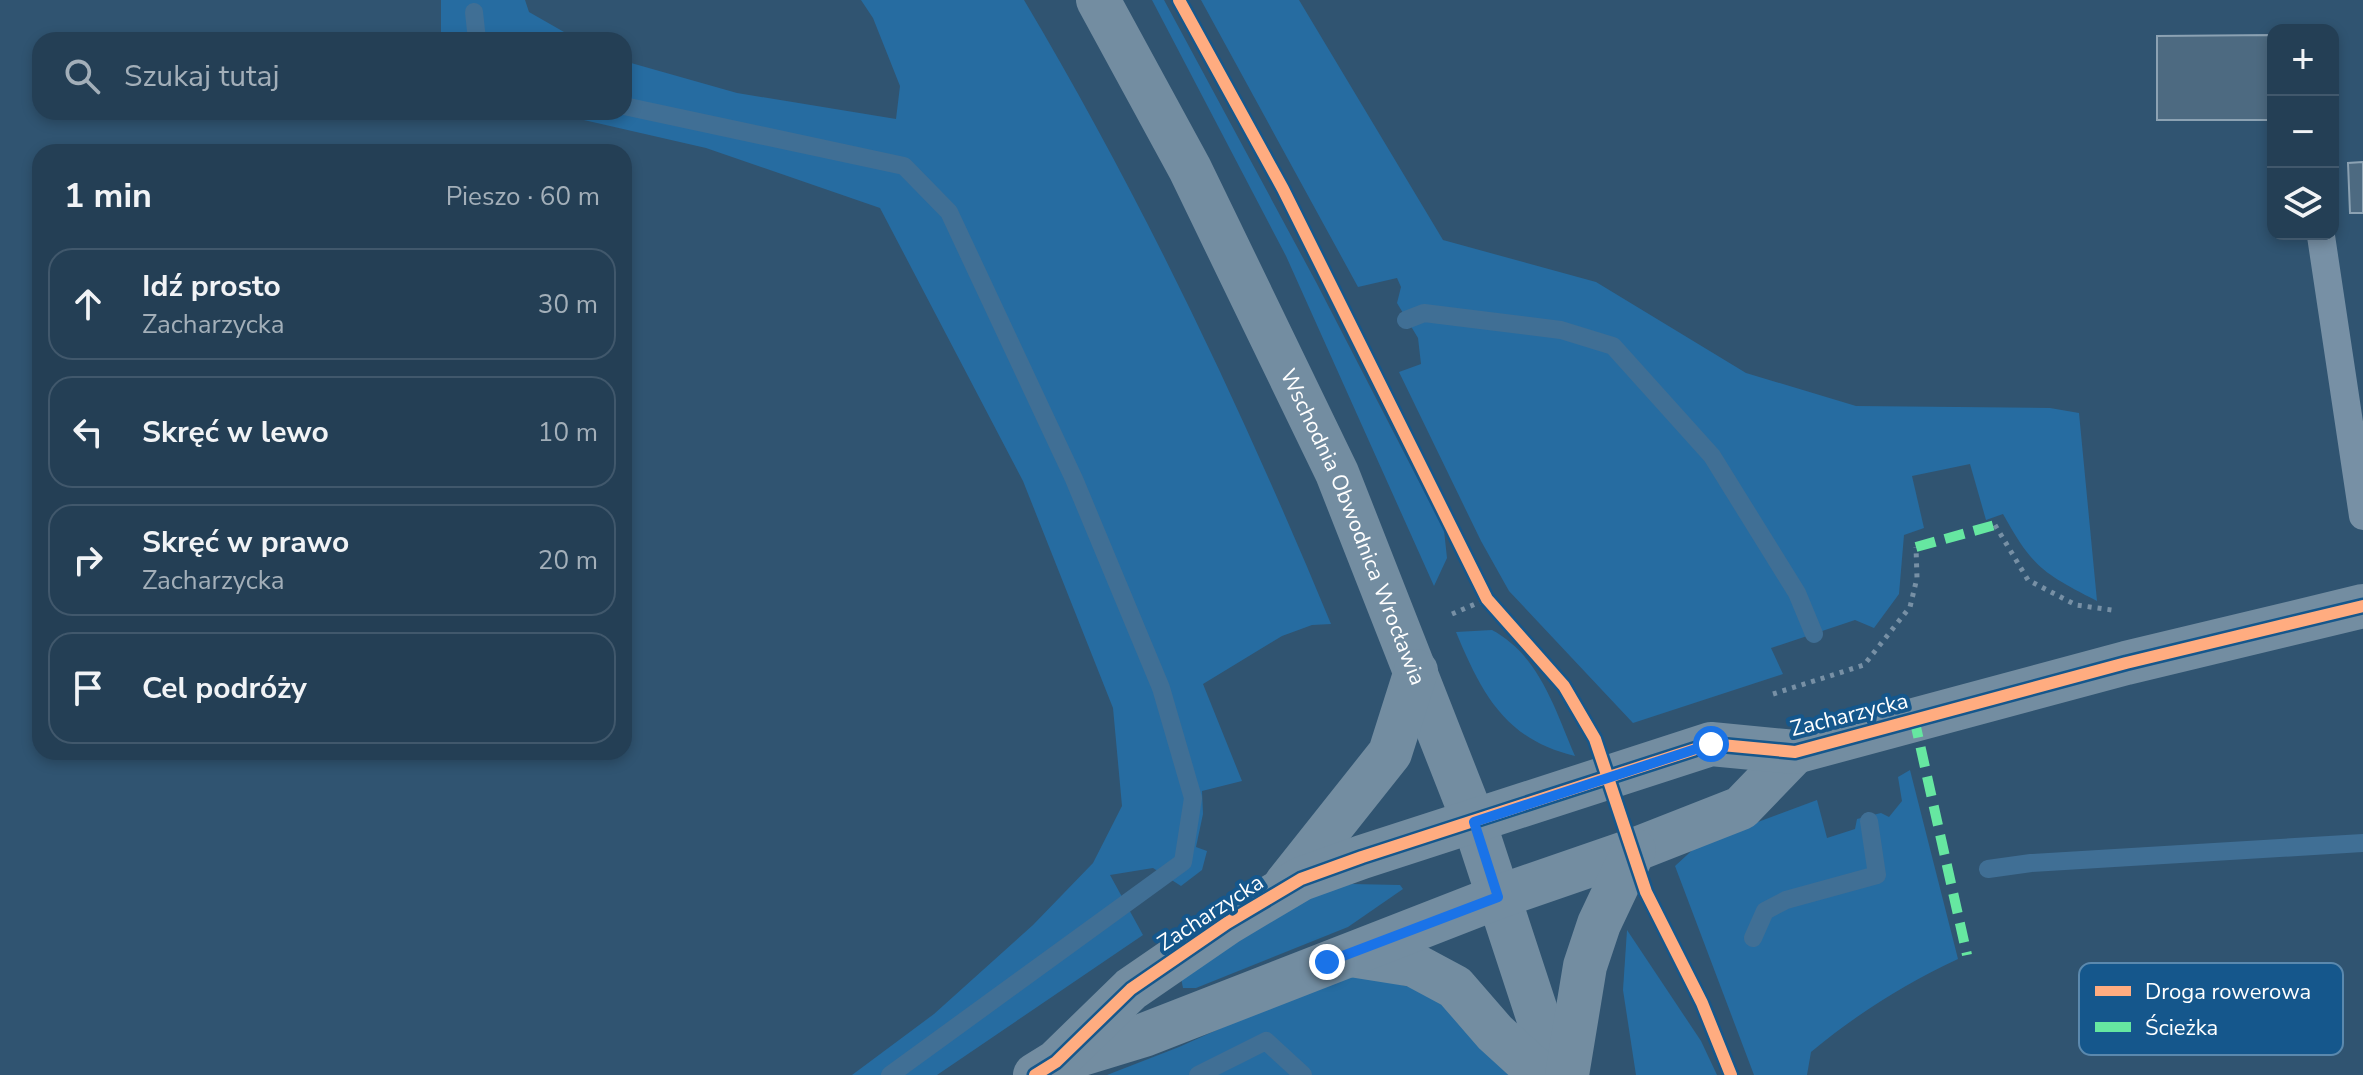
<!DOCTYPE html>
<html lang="pl">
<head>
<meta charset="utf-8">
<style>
	:root { --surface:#243f55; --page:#2c465b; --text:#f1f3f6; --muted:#a3afb9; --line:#41586c }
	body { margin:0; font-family:"Nunito Sans",sans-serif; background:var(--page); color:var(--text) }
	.controls { position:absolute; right:24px; top:24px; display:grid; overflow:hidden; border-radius:16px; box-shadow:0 4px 12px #0003 }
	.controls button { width:72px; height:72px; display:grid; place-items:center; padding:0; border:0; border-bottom:2px solid var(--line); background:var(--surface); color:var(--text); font:40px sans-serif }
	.stop { position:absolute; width:24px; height:24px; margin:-18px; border:6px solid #1a73e8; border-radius:50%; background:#fff }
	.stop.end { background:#1a73e8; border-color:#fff; box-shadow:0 2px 8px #0008 }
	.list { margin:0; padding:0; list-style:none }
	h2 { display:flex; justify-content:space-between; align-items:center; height:104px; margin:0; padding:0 32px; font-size:34px }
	h2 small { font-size:26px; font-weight:400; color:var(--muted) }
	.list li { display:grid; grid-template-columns:52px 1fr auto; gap:24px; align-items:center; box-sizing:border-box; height:112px; margin:0 16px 16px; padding:0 16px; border:2px solid var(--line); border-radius:24px }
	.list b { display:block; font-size:30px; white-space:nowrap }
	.list p { margin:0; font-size:26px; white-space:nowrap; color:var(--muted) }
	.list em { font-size:26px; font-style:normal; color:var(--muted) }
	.icon { flex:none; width:44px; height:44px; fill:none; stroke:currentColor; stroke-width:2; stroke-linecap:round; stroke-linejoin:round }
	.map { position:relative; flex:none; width:2363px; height:1075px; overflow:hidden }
	.search { position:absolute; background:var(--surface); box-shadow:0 4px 12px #0003; left:32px; top:32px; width:600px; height:88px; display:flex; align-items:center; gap:20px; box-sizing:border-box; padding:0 28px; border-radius:24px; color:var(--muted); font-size:30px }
	.panel { position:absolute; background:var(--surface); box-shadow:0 4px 12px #0003; left:32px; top:144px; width:600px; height:616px; border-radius:24px }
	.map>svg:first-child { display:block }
</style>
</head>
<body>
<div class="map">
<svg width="2363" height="1075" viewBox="0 0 2363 1075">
	<rect width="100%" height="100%" fill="#305471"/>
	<g fill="#266ca1">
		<polygon points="441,0 525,0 529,12 578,40 441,40"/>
		<path d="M861,0H1024C1143,200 1242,409 1331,624L1312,625L1282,636L1203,684L1242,781L1202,791L1203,814L1196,847L1207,851L1202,870L1181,886L1153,868L1110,875L1143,935L937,1075H852L934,1014L1033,925L1093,863L1122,806L1113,708L1023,481L880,208L706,148L549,112H624V61L737,93L896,119L900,86L873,18Z"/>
		<polygon points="1152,0 1164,0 1316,282 1444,530 1447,558 1434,586 1286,256"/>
		<path d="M1201,0H1299L1443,240L1596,282L1746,373L1856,406L2050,408L2079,413L2097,601C2043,573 2033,568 2003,514L1986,520L1970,464L1912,476L1924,528L1904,535L1899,594L1874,628L1855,620L1771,648L1783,674L1633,723L1509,591L1481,541L1399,372L1421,364L1418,338L1397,303L1401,287L1397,278L1358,287Z"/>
		<path d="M1492,630C1539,655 1555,709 1575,756C1505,740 1481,692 1456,632Z"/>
		<path d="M1910,770L1958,959C1904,984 1857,1014 1811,1052L1807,1075H1754L1675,866L1699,844L1817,800L1827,838L1855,829L1857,819L1881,813L1889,817L1902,801L1898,777Z"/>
		<polygon points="1352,884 1400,885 1403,889 1348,927 1196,988 1183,988 1181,978 1304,895"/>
		<polygon points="1627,930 1701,1041 1717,1075 1636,1075 1623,990"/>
		<polygon points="1356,974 1431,992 1513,1075 1107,1075 1179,1047 1339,975"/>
	</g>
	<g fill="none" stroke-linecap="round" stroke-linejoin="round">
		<g stroke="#406f95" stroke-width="18">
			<polyline points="474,12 477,40"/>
			<polyline points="624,106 904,166 949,212 1074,479 1161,688 1193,798 1183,862 890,1075"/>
			<polyline points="1406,320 1424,313 1561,330 1613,346 1712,456 1797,593 1814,634"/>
			<polyline points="1988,869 2031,863 2363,843"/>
			<polyline points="1753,938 1765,911 1786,900 1877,875 1869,821"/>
			<polyline points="1198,1075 1266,1041 1303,1075"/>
		</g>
	</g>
	<g fill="#4d6a81" stroke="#8ca2b3" stroke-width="2">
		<polygon points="2273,35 2273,120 2157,120 2157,36"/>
		<polygon points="2363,162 2363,213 2350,213 2348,163"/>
	</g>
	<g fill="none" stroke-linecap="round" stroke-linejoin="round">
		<g stroke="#7790a5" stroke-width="5" stroke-dasharray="4 6" stroke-linecap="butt">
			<polyline points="1995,525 2028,580 2076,605 2112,610"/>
			<polyline points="1452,614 1487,599"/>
			<polyline points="1773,694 1864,665 1910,607 1917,578 1916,547"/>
		</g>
		<polyline stroke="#7790a5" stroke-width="28" points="2321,236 2363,516"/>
		<g stroke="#738da1" stroke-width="44">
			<path id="s1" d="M1098,0L1190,169L1337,473L1474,822L1557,1075"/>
			<polyline points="1286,884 1390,753 1416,671"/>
			<polyline points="1351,955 1414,965 1455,987 1495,1033 1541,1075"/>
			<polyline points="1062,1060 1144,1035 1498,897 1634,850 1741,808 1795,752"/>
			<polyline points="1035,1075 1056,1062 1131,989 1227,923 1301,879 1362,857 1711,744 1795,752 2126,663 2363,606"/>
			<polyline points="1567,1075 1585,966 1599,924 1634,850"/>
		</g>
		<g stroke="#66e7a1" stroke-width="10" stroke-dasharray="20 10" stroke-linecap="butt">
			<polyline points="1916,547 1995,525"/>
			<polyline points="1914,718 1967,955"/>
		</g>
		<g stroke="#15578c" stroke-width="17">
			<g id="cycleway">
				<polyline points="1179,0 1283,189 1487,599 1564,686 1595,739 1646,892 1702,1003 1731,1075"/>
				<polyline points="1035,1075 1056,1062 1131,989 1227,923 1301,879 1362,857 1711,744 1795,752 2126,663 2363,606"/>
			</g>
		</g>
		<use href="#cycleway" stroke="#ffac80" stroke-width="12"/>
	</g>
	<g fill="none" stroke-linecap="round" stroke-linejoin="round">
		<polyline stroke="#1a73e8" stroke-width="10" points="1327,962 1498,897 1474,822 1711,744"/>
	</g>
	<g text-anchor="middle" stroke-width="8" stroke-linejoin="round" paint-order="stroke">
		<g font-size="22" fill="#fff" stroke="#15578c">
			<text dy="8" stroke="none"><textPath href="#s1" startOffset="586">Wschodnia Obwodnica Wrocławia</textPath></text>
			<text transform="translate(1849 714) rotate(-14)" y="8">Zacharzycka</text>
			<text transform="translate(1210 912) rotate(-33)" y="8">Zacharzycka</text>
		</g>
	</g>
	<rect x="2079" y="963" width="264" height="92" rx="12" fill="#15578c" stroke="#5b89ae" stroke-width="2"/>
	<rect x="2095" y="986" width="36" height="10" fill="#ffac80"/>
	<rect x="2095" y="1022" width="36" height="10" fill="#66e7a1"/>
	<g font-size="22" fill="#fff">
		<text x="2145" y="999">Droga rowerowa</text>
		<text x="2145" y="1035">Ścieżka</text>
	</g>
</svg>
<div class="controls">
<button>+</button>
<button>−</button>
<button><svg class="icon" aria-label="layers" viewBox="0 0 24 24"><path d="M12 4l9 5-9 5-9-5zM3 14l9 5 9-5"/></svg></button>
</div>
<div class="stop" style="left:1711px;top:744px"></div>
<div class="stop end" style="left:1327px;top:962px"></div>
<div class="search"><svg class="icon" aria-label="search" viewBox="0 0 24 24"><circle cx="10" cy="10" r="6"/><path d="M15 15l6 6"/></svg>Szukaj tutaj</div>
<section class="panel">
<h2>1 min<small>Pieszo · 60 m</small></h2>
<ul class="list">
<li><svg class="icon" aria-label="ahead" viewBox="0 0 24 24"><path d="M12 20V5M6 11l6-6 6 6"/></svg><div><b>Idź prosto</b><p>Zacharzycka</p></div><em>30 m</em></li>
<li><svg class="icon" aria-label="left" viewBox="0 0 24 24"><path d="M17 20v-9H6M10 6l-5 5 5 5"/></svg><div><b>Skręć w lewo</b></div><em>10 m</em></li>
<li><svg class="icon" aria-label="right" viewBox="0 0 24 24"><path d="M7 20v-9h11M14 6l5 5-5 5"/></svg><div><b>Skręć w prawo</b><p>Zacharzycka</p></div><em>20 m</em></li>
<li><svg class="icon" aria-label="arrive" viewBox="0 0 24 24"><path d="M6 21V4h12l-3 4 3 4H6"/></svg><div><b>Cel podróży</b></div></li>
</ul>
</section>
</div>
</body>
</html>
